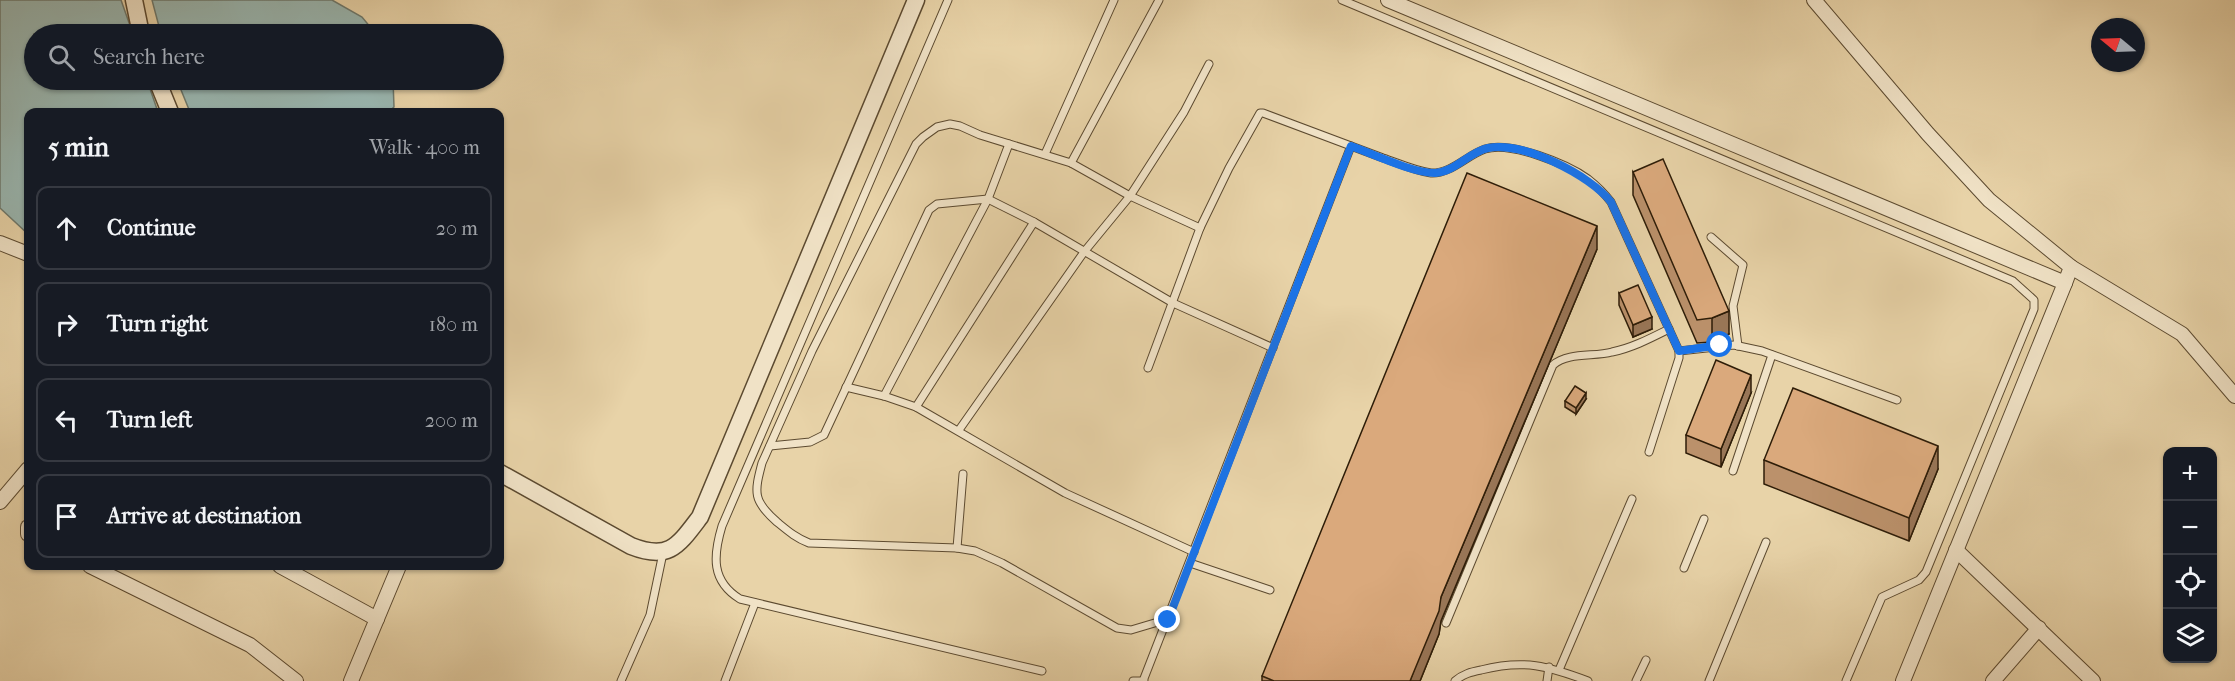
<!DOCTYPE html>
<html lang="en">
<head>
<meta charset="utf-8">
<style>
	:root { --surface:#171b24; --page:#242831; --text:#f1f3f6; --muted:#9ea1a6; --line:#363941 }
	body { margin:0; font-family:"IM FELL French Canon",serif; background:var(--page); color:var(--text) }
	.controls { position:absolute; right:18px; bottom:18px; display:grid; overflow:hidden; border-radius:12px; box-shadow:0 2px 4px #0004 }
	.controls button { width:54px; height:54px; display:grid; place-items:center; padding:0; border:0; border-bottom:2px solid var(--line); background:var(--surface); color:var(--text); font:30px sans-serif }
	.compass { position:absolute; left:2091px; top:18px; width:54px; height:54px; border-radius:50%; background:var(--surface); box-shadow:0 2px 4px #0004; rotate:289deg }
	.stop { position:absolute; width:18px; height:18px; margin:-14px; border:4px solid #1a73e8; border-radius:50%; background:#fff }
	.stop.end { background:#1a73e8; border-color:#fff; box-shadow:0 2px 6px #0008 }
	.list { margin:0; padding:0; list-style:none }
	h2 { display:flex; justify-content:space-between; align-items:center; height:78px; margin:0; padding:0 24px; font-size:26px }
	h2 small { font-size:20px; font-weight:400; color:var(--muted) }
	.list li { display:grid; grid-template-columns:39px 1fr auto; gap:18px; align-items:center; box-sizing:border-box; height:84px; margin:0 12px 12px; padding:0 12px; border:2px solid var(--line); border-radius:12px }
	.list b { display:block; font-size:22px; white-space:nowrap }
	.list em { font-size:20px; font-style:normal; color:var(--muted) }
	.icon { flex:none; width:33px; height:33px; fill:none; stroke:currentColor; stroke-width:2; stroke-linecap:round; stroke-linejoin:round }
	.map { position:relative; flex:none; width:2235px; height:681px; overflow:hidden }
	.search { position:absolute; background:var(--surface); box-shadow:0 2px 4px #0004; left:24px; top:24px; width:480px; height:66px; display:flex; align-items:center; gap:15px; box-sizing:border-box; padding:0 21px; border-radius:33px; color:var(--muted); font-size:22px }
	.panel { position:absolute; background:var(--surface); box-shadow:0 2px 4px #0004; left:24px; top:108px; width:480px; height:462px; border-radius:12px }
	.map>svg:first-child { display:block }
</style>
</head>
<body>
<div class="map">
<svg width="2235" height="681" viewBox="0 0 2235 681">
	<rect width="100%" height="100%" fill="#e8d3a8"/>
	<filter id="stains"><feTurbulence type="fractalNoise" baseFrequency=".00333" numOctaves="4"/><feColorMatrix values="0 0 0 0 .2 0 0 0 0 .09 0 0 0 0 .02 0 0 0 .5 -.17"/></filter>
	<radialGradient id="worn" r=".72"><stop offset=".6" stop-color="#630" stop-opacity="0"/><stop offset="1" stop-color="#630" stop-opacity=".3"/></radialGradient>
	<g fill="#99b6b0" stroke="#6e796d" stroke-width="1.5">
		<polygon points="0,0 121,0 133,34 34,34 34,80 147,80 158,112 28,112 28,234 0,208"/>
		<polygon points="152,0 332,0 362,17 376,34 161,34"/>
		<polygon points="177,80 393,80 394,107 388,112 190,112"/>
	</g>
	<g fill="none" stroke-linecap="round" stroke-linejoin="round">
		<g stroke="#5c4a30" stroke-width="9">
			<g id="service">
				<path d="M948,0L722,526C713,556 711,581 740,599L1042,671"/>
				<polyline points="1342,0 2013,281 2034,300 2034,309 1926,572 1919,580 1882,597 1846,681"/>
				<polyline points="1045,154 1114,0"/>
				<polyline points="1071,163 1159,0"/>
				<polyline points="1711,237 1743,265 1733,306 1738,346"/>
				<polyline points="1679,351 1734,345 1762,351 1897,400"/>
				<path d="M1148,368L1200,228L1229,168L1260,113H1263C1303,128 1343,143 1383,158C1398,163 1415,171 1431,173C1451,174 1467,155 1485,149C1511,141 1567,164 1588,179C1597,186 1604,193 1611,202L1679,351V358L1649,452"/>
				<polyline points="846,387 884,396 916,407 1065,493 1194,552"/>
				<polyline points="884,396 988,199 1009,144"/>
				<polyline points="916,407 1034,222"/>
				<polyline points="959,430 1084,252 1130,196 1184,112 1209,64"/>
				<polyline points="770,446 810,442 824,435 929,210 937,204 988,199 1034,222 1173,303 1273,348"/>
				<polyline points="1733,471 1772,355"/>
				<polyline points="957,548 963,474"/>
				<polyline points="1190,563 1270,590"/>
				<polyline points="1684,568 1704,519"/>
				<path d="M1168,619L1131,630L1117,628L1002,563L975,551L957,548L809,543C796,538 788,531 777,522C753,501 754,493 762,463L812,351L916,144L923,137L937,127L950,124L960,126L980,135L1071,163L1130,196L1200,228"/>
				<path d="M1446,623L1553,365C1568,352 1594,357 1612,352C1632,348 1651,338 1669,329"/>
				<polyline points="1559,670 1632,499"/>
				<polyline points="621,681 650,615 663,553"/>
				<polyline points="725,681 755,603"/>
				<polyline points="1133,681 1144,681"/>
				<polyline points="1143,681 1351,146"/>
				<path d="M1455,681C1463,674 1471,672 1481,670C1524,659 1548,666 1588,681"/>
				<polyline points="1547,681 1549,667"/>
				<polyline points="1636,681 1646,660"/>
				<polyline points="1709,681 1766,542"/>
			</g>
		</g>
		<g stroke="#5c4a30" stroke-width="16">
			<g id="minor">
				<polyline points="1388,0 2065,283 1903,681"/>
				<polyline points="1814,0 1928,134 1989,200 2071,267 2065,283"/>
				<polyline points="0,243 28,254"/>
				<polyline points="2071,267 2182,334 2235,396"/>
				<polyline points="0,502 28,469"/>
				<polyline points="28,527 28,534"/>
				<polyline points="1956,550 2093,681"/>
				<polyline points="90,566 250,645 296,681"/>
				<polyline points="280,566 377,619"/>
				<polyline points="351,681 399,566"/>
				<polyline points="1993,681 2039,628"/>
			</g>
		</g>
		<g stroke="#5c4a30" stroke-width="19">
			<g id="tertiary">
				<polyline points="134,0 141,34"/>
				<polyline points="157,80 170,112"/>
				<path d="M500,473L631,546C669,561 678,546 700,517L916,0"/>
			</g>
		</g>
		<use href="#service" stroke="#f0e2c6" stroke-width="7"/>
		<use href="#minor" stroke="#f0e2c6" stroke-width="14"/>
		<use href="#tertiary" stroke="#f0e2c6" stroke-width="16"/>
	</g>
	<g fill="#bb916b" stroke="#2e1d08" stroke-width="1.5">
		<polygon points="1633,172 1729,334 1712,342 1697,343 1633,195"/>
		<polygon points="1597,249 1441,621 1439,634 1420,681 1262,681 1262,676"/>
		<polygon points="1619,293 1652,329 1633,337 1619,305"/>
		<polygon points="1751,393 1721,467 1686,453 1686,435"/>
		<polygon points="1586,399 1576,414 1565,407 1565,401"/>
		<polygon points="1764,460 1938,469 1909,541 1764,484"/>
	</g>
	<g fill="#997657" stroke="#2e1d08" stroke-width="1.5">
		<polygon points="1597,226 1597,249 1441,621 1439,634 1420,681 1410,681 1441,597"/>
		<polygon points="1729,311 1729,334 1712,342 1712,318"/>
		<polygon points="1652,317 1652,329 1633,337 1633,325"/>
		<polygon points="1751,375 1751,393 1721,467 1721,449"/>
		<polygon points="1586,393 1586,399 1576,414 1576,408"/>
		<polygon points="1938,446 1938,469 1909,541 1909,518"/>
	</g>
	<g fill="#daa97c" stroke="#2e1d08" stroke-width="1.5">
		<polygon points="1663,159 1729,311 1712,318 1697,320 1633,172"/>
		<polygon points="1467,173 1597,226 1441,597 1439,611 1410,681 1274,681 1262,676"/>
		<polygon points="1638,285 1652,317 1633,325 1619,293"/>
		<polygon points="1716,360 1751,375 1721,449 1686,435"/>
		<polygon points="1575,386 1586,393 1576,408 1565,401"/>
		<polygon points="1793,388 1938,446 1909,518 1764,460"/>
	</g>
	<g fill="none" stroke-linecap="round" stroke-linejoin="round">
		<path stroke="#1a73e8" stroke-width="8" d="M1168,620L1351,146C1373,154 1413,173 1435,173C1455,172 1469,152 1488,148C1523,141 1590,175 1611,202L1679,351L1720,345"/>
	</g>
	<rect width="100%" height="100%" filter="url(#stains)"/>
	<rect width="100%" height="100%" fill="url(#worn)"/>
</svg>
<div class="controls">
<button>+</button>
<button>−</button>
<button><svg class="icon" aria-label="locate" viewBox="0 0 24 24"><circle cx="12" cy="12" r="6"/><path d="M12 2v4M12 18v4M2 12h4M18 12h4"/></svg></button>
<button><svg class="icon" aria-label="layers" viewBox="0 0 24 24"><path d="M12 4l9 5-9 5-9-5zM3 14l9 5 9-5"/></svg></button>
</div>
<svg class="compass" viewBox="-18 -18 36 36"><path d="M0-13l5 13h-10z" fill="#e53935"/><path d="M0 13l5-13h-10z" fill="#9ea1a6"/></svg>
<div class="stop" style="left:1720px;top:345px"></div>
<div class="stop end" style="left:1168px;top:620px"></div>
<div class="search"><svg class="icon" aria-label="search" viewBox="0 0 24 24"><circle cx="10" cy="10" r="6"/><path d="M15 15l6 6"/></svg>Search here</div>
<section class="panel">
<h2>5 min<small>Walk · 400 m</small></h2>
<ul class="list">
<li><svg class="icon" aria-label="ahead" viewBox="0 0 24 24"><path d="M12 20V5M6 11l6-6 6 6"/></svg><div><b>Continue</b></div><em>20 m</em></li>
<li><svg class="icon" aria-label="right" viewBox="0 0 24 24"><path d="M7 20v-9h11M14 6l5 5-5 5"/></svg><div><b>Turn right</b></div><em>180 m</em></li>
<li><svg class="icon" aria-label="left" viewBox="0 0 24 24"><path d="M17 20v-9H6M10 6l-5 5 5 5"/></svg><div><b>Turn left</b></div><em>200 m</em></li>
<li><svg class="icon" aria-label="arrive" viewBox="0 0 24 24"><path d="M6 21V4h12l-3 4 3 4H6"/></svg><div><b>Arrive at destination</b></div></li>
</ul>
</section>
</div>
</body>
</html>
